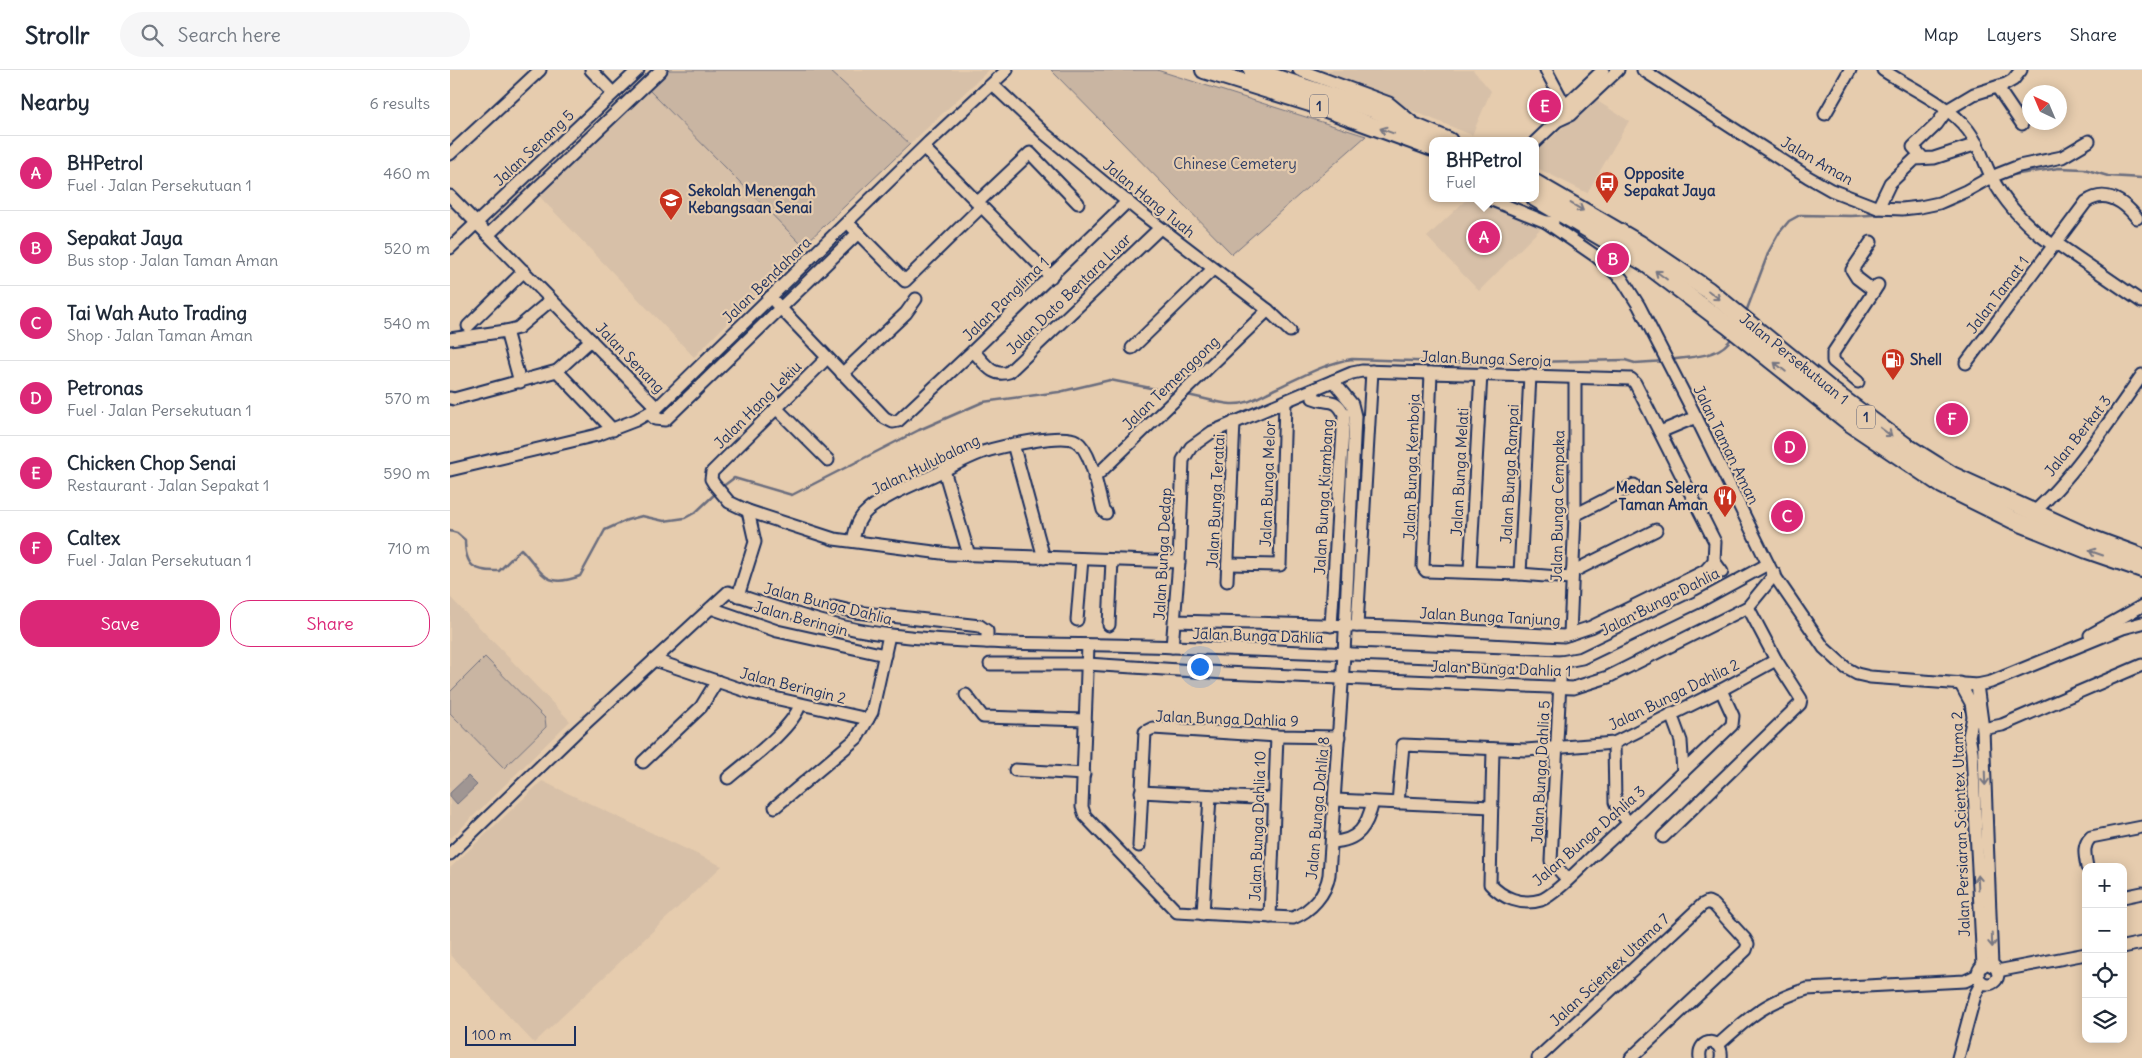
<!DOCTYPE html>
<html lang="en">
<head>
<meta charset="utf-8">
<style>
	:root { --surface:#fff; --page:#f6f6f7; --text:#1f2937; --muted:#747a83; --line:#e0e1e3; --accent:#db2777 }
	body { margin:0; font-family:Delius,sans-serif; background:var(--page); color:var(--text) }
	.controls { position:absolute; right:15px; bottom:15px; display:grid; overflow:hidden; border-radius:10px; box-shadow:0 2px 12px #0003 }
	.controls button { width:45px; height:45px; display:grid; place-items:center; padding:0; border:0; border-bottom:1px solid var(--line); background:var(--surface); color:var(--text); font:25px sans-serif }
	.compass { position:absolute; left:1572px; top:15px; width:45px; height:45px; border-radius:50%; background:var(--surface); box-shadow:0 2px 12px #0003; rotate:316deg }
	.scale { position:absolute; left:15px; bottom:12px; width:111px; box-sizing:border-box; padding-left:5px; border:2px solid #1b2f5e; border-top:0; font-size:14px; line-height:18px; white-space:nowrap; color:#1b2f5e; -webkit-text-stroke:4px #e6ccae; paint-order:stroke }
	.you { position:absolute; left:749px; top:596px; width:18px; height:18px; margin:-12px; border:4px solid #fff; border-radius:50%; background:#1a73e8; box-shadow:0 0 0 8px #1a73e833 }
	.badge { display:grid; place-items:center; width:32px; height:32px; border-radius:50%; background:var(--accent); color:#fff; font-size:16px; font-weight:700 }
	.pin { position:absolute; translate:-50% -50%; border:2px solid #fff; box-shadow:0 1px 5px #0006 }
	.popup { position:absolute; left:979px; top:67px; width:110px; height:65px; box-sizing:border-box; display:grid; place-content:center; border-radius:10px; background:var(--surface); filter:drop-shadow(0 1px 4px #0005); font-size:16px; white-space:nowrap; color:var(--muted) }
	.popup b { font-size:19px; color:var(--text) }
	.popup::after { content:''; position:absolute; left:50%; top:100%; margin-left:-10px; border:10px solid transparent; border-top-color:var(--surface) }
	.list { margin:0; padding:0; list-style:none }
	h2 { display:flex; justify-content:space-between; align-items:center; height:65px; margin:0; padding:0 20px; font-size:21px }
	h2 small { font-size:16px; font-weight:400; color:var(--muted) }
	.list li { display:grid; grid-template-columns:32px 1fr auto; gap:15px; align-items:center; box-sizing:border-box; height:75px; padding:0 20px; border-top:1px solid var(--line) }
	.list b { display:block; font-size:19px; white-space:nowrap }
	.list p { margin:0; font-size:16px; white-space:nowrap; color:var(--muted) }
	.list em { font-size:16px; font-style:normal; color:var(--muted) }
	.actions { display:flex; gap:10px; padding:15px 20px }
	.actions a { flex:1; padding:11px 0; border:1px solid var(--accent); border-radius:20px; text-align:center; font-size:18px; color:var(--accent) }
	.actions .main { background:var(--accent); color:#fff }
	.icon { flex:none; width:28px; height:28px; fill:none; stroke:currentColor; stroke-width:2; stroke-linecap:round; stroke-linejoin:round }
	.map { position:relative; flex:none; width:1692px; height:988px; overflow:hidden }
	header { display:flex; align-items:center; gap:30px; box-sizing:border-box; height:70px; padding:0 25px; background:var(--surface); border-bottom:1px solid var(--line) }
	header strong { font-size:24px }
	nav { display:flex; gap:28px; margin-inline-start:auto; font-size:18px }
	.search { width:350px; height:45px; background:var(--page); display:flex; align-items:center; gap:12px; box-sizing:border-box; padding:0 18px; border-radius:28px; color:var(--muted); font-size:19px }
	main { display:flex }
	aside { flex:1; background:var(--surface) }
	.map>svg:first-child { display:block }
</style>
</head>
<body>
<header>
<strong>Strollr</strong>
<div class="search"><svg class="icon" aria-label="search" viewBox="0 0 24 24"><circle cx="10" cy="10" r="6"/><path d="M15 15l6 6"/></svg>Search here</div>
<nav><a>Map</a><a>Layers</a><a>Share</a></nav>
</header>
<main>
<aside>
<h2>Nearby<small>6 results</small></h2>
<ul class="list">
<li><span class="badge">A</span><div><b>BHPetrol</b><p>Fuel · Jalan Persekutuan 1</p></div><em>460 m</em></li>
<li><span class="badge">B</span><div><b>Sepakat Jaya</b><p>Bus stop · Jalan Taman Aman</p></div><em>520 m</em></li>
<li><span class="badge">C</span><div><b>Tai Wah Auto Trading</b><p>Shop · Jalan Taman Aman</p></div><em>540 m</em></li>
<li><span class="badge">D</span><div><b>Petronas</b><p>Fuel · Jalan Persekutuan 1</p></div><em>570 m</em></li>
<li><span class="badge">E</span><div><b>Chicken Chop Senai</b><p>Restaurant · Jalan Sepakat 1</p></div><em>590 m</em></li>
<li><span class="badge">F</span><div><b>Caltex</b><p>Fuel · Jalan Persekutuan 1</p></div><em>710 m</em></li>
</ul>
<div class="actions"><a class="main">Save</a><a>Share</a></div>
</aside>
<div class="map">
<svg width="1692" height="988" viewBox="0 0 1692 988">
	<rect width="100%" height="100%" fill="#e6ccae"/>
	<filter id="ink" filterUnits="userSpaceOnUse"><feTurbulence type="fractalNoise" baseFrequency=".02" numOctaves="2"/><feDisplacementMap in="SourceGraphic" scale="10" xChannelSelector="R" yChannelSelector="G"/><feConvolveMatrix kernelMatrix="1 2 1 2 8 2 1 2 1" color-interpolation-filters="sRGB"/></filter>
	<g filter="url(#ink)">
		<g fill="#d7c0a8">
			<polygon points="379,0 539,0 460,74"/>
			<polygon points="862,0 1023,0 1041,21 1022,65"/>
			<polygon points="199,20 353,176 244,287 89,126"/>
			<polygon points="1144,29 1179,51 1137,123 1085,97 1085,83"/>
			<polygon points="1018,128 1056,128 1100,149 1029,221 977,167"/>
			<polygon points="0,527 120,651 0,769"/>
			<polygon points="92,711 272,796 84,973 0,884 0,798"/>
		</g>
		<g fill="#c9b5a2" stroke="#727280">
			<polygon points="219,0 379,0 460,74 353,176 199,20"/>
			<polygon points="601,0 707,0 916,66 782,184"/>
			<polygon points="35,587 95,648 96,657 54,698 0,643 0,622"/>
		</g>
		<polygon fill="#a09693" stroke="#6b6d7e" points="18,706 27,715 7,734 0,726 0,723"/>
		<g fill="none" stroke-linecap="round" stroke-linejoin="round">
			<g stroke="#6b6d7e" stroke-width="2.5">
				<polyline points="1562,105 1609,98 1634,99 1658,106 1692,108"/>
				<path d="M1470,142C1496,141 1519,127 1541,114"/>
				<polyline points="1296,242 1319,181 1329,163 1339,151 1350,145 1401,146 1440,144"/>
				<path d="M1220,290C1241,286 1271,288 1282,267"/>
				<path d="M736,325C751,327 766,333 781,334C799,335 811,325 827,318C849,308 878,292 902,289L1027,293L1175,290L1185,293L1215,291"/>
				<polyline points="272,417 284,408 342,425 469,360 533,332 609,322 660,310 726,323"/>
				<path d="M0,461L7,463L15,470C15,496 24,502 49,501L71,479C93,501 93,520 130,506L155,460L177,450L192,446L214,451L235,448L246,442L266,423"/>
			</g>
			<g stroke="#1b2f5e" stroke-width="15">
				<g id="minor">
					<polyline points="141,0 163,23"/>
					<polyline points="849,0 939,33 962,52"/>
					<polyline points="1096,0 1118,41"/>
					<polyline points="1193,0 1358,107 1381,120 1428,138 1452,139 1470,137 1489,133 1516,121 1541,107 1569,96 1612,87 1639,71"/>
					<path d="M1433,0C1461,19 1497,33 1518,60C1529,74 1534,92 1542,108C1556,135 1579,158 1604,176L1609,175L1692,232"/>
					<polyline points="543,15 595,64 690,142 818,240 840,261"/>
					<polyline points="1547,17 1572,54"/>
					<polyline points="1375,44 1400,0"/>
					<polyline points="1107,51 1115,36 1153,0"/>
					<polyline points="1085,72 1107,51 1120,45 1168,0"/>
					<polyline points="474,78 601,207"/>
					<polyline points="0,84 90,0"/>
					<polyline points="1473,88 1463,77 1487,54 1497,40 1524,24 1556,14 1563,10 1571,0"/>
					<polyline points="0,126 207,338"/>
					<polyline points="1037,128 1096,152 1103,152"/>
					<polyline points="527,133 580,83 628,133"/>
					<polyline points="1428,138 1440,113 1465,89 1484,88 1527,74"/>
					<polyline points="1096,152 1147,187 1172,209 1189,236 1246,347 1322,502 1374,578 1396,598 1407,604 1420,607 1527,615 1541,612 1673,558 1692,553"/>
					<polyline points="402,157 455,211 531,137"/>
					<polyline points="38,165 211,0"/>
					<polyline points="1421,172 1402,200 1407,208 1424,221"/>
					<polyline points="0,178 188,0"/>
					<polyline points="320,227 435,348 443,352 448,351 523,281 678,131"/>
					<polyline points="18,256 74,201"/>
					<polyline points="56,261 70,312"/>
					<polyline points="0,269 56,261 68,258 101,230"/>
					<polyline points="682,278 763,199"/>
					<path d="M523,281C535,293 542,308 559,302L710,158"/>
					<polyline points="377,288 262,402 261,409 264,414 279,432 298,441 384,469 499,484 729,492"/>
					<path d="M1516,293L1636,132C1656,118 1674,132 1687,148"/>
					<polyline points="107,301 163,360"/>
					<polyline points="981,303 973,497 976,501 1070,504 1121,508"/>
					<polyline points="392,304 456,243 466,229"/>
					<polyline points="1408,312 1383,291 1383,283 1428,215"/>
					<path d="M864,321L863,328C879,335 885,326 894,344L881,556"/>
					<polyline points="0,328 4,329 107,301 141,270"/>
					<polyline points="326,338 378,390"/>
					<polyline points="199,343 205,349 215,350 408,163"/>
					<polyline points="1210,362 1246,347"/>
					<polyline points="563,374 594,488"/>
					<polyline points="0,400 147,365 186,350 207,338 479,72 557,0"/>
					<polyline points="494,400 519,485"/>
					<polyline points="644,408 818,240"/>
					<path d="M1584,442C1624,406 1661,349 1692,305"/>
					<polyline points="1125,445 1184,415"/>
					<path d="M403,470C406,458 408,448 418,440C436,425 461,416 482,406C499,398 516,388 533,382C549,377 613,362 626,371C642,381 648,422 653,440L656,443"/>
					<polyline points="1264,491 1272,502"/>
					<polyline points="778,494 830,495 835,333"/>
					<polyline points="1020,501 1031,304"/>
					<polyline points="1122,502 1206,460"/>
					<polyline points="1070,504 1080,305"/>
					<polyline points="777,511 784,352"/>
					<polyline points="288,526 305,472 298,441"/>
					<polyline points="384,537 405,542 530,556 537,561 537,572"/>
					<polyline points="261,538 327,561 435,585"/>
					<polyline points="627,550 632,489"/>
					<polyline points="659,555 662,490"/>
					<polyline points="907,556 922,301"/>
					<polyline points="1120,564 1125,445 1125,308"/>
					<polyline points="1640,565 1692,536"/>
					<path d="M638,575L632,737L635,746L727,842L843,848C861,841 876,824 879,805L894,584L905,346L902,334L883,311"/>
					<polyline points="722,577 729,492 733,390 741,377 762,362 902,303 912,301 1181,309 1185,313 1265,472 1264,491 1255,501 1141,557 1114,566 943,557 725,551"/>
					<polyline points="204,590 302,623 418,649"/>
					<polyline points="1111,592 1101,791 1117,809"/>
					<polyline points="540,594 637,594 775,603 1123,618 1158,607 1298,537 1325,504"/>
					<polyline points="1510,613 1521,633 1523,647 1519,666 1522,682 1533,896"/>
					<polyline points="1527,615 1533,659 1542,896"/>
					<polyline points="516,625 533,647 635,650"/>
					<polyline points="1221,644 1231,671 1233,702"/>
					<polyline points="1533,659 1552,655 1692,595"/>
					<polyline points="1164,673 1165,732 1169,741 1179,753"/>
					<path d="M1043,679L1040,814C1052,828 1072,836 1091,830C1105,825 1131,797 1143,786C1190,743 1236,699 1282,655L1283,646L1271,620"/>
					<polyline points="193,692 251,637 267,611"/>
					<polyline points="565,700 634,704"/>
					<path d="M278,708C299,690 341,660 350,635"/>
					<polyline points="691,722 824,729"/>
					<polyline points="885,730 1042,737"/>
					<polyline points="948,733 953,675 1076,680 1164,673 1271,620 1326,590"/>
					<polyline points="325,737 407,668 422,642 439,565"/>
					<polyline points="1213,767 1350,634 1351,629 1326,590 1298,537"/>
					<path d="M882,772C909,771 917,756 923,732"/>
					<polyline points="689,776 695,662 703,658 827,666 889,667"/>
					<path d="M0,784L125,663L278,522C331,539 385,559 441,565C535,576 629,573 723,577C853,583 982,587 1111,592L1132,588L1250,531L1318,494"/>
					<path d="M1637,797C1635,785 1632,776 1641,767L1692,757"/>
					<polyline points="1673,827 1692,823"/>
					<polyline points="753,844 760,726"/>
					<polyline points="820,847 827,666"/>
					<polyline points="1673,877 1692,873"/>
					<circle cx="1538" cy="904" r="10"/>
					<polyline points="1547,901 1636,884"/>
					<path d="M1268,975C1300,946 1316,932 1357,919L1515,911L1528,905"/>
					<polyline points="1088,988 1252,835 1258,832 1264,835 1295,869 1298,874 1296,880 1181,988"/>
					<path d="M1250,988C1247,967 1274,967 1271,988"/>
					<polyline points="1508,988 1525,925 1532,912"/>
				</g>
			</g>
			<g stroke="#1b2f5e" stroke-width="20">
				<g id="highway">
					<polyline points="754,0 860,33 983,78"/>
					<polyline points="802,0 925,40 999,71"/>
					<polyline points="1085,113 1190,174 1258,220 1382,321 1456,376 1502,405 1643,469 1692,487"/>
					<polyline points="1085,128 1195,193 1277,255 1400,353 1492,415 1563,450 1637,480 1692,499"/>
				</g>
			</g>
			<use href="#minor" stroke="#e6ccae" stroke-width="11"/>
			<use href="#highway" stroke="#e6ccae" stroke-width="16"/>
		</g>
		<defs><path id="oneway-shaft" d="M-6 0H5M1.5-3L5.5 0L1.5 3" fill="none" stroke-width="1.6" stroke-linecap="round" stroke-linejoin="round" transform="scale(1.25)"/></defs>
		<g stroke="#767682">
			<use href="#oneway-shaft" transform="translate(937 61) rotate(-160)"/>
			<use href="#oneway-shaft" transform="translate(1127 137) rotate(31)"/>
			<use href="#oneway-shaft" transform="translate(1211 205) rotate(-143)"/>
			<use href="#oneway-shaft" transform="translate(1264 225) rotate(37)"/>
			<use href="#oneway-shaft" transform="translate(1330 297) rotate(-141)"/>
			<use href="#oneway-shaft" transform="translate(1436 362) rotate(37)"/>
			<use href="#oneway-shaft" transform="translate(1646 483) rotate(-161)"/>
			<use href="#oneway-shaft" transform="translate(1535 708) rotate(88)"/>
			<use href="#oneway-shaft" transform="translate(1528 812) rotate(-93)"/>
			<use href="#oneway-shaft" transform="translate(1542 870) rotate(88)"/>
		</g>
	</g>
	<defs>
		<g id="bus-pin" transform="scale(1.25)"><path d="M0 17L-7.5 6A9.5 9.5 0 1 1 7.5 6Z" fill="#c8321e" stroke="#e6ccae"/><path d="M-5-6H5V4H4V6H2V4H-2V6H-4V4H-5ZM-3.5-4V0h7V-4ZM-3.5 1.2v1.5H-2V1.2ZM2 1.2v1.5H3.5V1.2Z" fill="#fff"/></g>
		<g id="school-pin" transform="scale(1.25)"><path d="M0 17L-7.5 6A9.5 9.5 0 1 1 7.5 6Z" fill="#c8321e" stroke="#e6ccae"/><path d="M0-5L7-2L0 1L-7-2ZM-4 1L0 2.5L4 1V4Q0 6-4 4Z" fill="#fff"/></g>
		<g id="fuel-pin" transform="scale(1.25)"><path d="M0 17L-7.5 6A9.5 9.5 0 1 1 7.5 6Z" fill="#c8321e" stroke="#e6ccae"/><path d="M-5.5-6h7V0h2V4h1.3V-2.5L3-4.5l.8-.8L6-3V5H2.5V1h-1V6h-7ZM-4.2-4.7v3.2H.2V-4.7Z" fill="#fff"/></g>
		<g id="restaurant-pin" transform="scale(1.25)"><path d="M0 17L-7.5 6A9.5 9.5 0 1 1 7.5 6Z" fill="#c8321e" stroke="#e6ccae"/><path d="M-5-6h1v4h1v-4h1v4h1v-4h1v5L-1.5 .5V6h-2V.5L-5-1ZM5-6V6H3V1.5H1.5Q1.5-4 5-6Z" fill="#fff"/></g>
	</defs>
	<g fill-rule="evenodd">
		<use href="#bus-pin" x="1157" y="113"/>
		<use href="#school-pin" x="221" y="130"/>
		<use href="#fuel-pin" x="1443" y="290"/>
		<use href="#restaurant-pin" x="1275" y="427"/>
	</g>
	<g text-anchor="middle" stroke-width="4.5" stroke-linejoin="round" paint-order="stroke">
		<g fill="#e6ccae" stroke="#585e76" stroke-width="1">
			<rect x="860" y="24.5" width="18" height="23" rx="4"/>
			<rect x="1407" y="335.5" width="18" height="23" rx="4"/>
		</g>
		<g font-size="14" font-weight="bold" fill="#1b2f5e">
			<text x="869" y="41">1</text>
			<text x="1416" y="352">1</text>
		</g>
		<g font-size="15" fill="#1b2f5e" stroke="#e6ccae">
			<text transform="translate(84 78) rotate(-43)" y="5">Jalan Senang 5</text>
			<text transform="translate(1367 91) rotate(30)" y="5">Jalan Aman</text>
			<text transform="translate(699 129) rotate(39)" y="5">Jalan Hang Tuah</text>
			<text transform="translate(317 210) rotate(-44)" y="5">Jalan Bendahara</text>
			<text transform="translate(619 224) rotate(-44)" y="5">Jalan Dato Bentara Luar</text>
			<text transform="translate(1548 225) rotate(-53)" y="5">Jalan Tamat 1</text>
			<text transform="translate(556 229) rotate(-44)" y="5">Jalan Panglima 1</text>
			<text transform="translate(180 288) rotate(46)" y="5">Jalan Senang</text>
			<text transform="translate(1036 289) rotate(2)" y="5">Jalan Bunga Seroja</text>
			<text transform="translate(1344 289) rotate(39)" y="5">Jalan Persekutuan 1</text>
			<text transform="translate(721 313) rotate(-44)" y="5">Jalan Temenggong</text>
			<text transform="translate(308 335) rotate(-45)" y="5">Jalan Hang Lekiu</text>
			<text transform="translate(1628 366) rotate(-52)" y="5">Jalan Berkat 3</text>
			<text transform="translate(1276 375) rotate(64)" y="5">Jalan Taman Aman</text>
			<text transform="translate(476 395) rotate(-26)" y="5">Jalan Hulubalang</text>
			<text transform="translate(962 397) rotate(-88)" y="5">Jalan Bunga Kemboja</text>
			<text transform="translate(1010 402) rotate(-87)" y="5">Jalan Bunga Melati</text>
			<text transform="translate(1060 404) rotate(-87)" y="5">Jalan Bunga Rampai</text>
			<text transform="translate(818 414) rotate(-88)" y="5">Jalan Bunga Melor</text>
			<text transform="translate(874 427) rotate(-87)" y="5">Jalan Bunga Kiambang</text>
			<text transform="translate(766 431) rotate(-87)" y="5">Jalan Bunga Teratai</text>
			<text transform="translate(1108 436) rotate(-89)" y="5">Jalan Bunga Cempaka</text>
			<text transform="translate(713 484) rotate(-87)" y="5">Jalan Bunga Dedap</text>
			<text transform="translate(1210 532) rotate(-27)" y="5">Jalan Bunga Dahlia</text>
			<text transform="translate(378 534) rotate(14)" y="5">Jalan Bunga Dahlia</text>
			<text transform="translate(1040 547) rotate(3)" y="5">Jalan Bunga Tanjung</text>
			<text transform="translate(351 549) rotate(15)" y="5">Jalan Beringin</text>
			<text transform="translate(808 566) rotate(2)" y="5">Jalan Bunga Dahlia</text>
			<text transform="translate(1051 599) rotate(2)" y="5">Jalan Bunga Dahlia 1</text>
			<text transform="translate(343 616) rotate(14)" y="5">Jalan Beringin 2</text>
			<text transform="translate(1224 625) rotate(-26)" y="5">Jalan Bunga Dahlia 2</text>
			<text transform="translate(777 649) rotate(2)" y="5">Jalan Bunga Dahlia 9</text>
			<text transform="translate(1091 702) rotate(-87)" y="5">Jalan Bunga Dahlia 5</text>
			<text transform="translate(868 738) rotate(-85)" y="5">Jalan Bunga Dahlia 8</text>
			<text transform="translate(1511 754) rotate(-92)" y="5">Jalan Persiaran Scientex Utama 2</text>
			<text transform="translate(808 756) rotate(-88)" y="5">Jalan Bunga Dahlia 10</text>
			<text transform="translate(1139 766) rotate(-41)" y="5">Jalan Bunga Dahlia 3</text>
			<text transform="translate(1160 900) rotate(-43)" y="5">Jalan Scientex Utama 7</text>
		</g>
		<g font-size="15" fill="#2c3c65" stroke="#e6ccae">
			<text x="785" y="99">Chinese Cemetery</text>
		</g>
		<g font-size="15" font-weight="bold" fill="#1b2f5e" stroke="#e6ccae" text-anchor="start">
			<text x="1174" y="109">Opposite<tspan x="1174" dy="17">Sepakat Jaya</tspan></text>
			<text x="238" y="126">Sekolah Menengah<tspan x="238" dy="17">Kebangsaan Senai</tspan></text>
			<text x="1460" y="295">Shell</text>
			<text x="1258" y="423" text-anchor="end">Medan Selera<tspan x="1258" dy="17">Taman Aman</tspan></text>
		</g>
	</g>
</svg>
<div class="controls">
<button>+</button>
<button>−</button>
<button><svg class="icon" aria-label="locate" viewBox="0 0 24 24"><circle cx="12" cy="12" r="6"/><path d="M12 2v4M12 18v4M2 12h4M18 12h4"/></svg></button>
<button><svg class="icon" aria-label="layers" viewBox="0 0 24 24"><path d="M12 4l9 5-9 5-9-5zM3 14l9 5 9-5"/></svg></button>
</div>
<svg class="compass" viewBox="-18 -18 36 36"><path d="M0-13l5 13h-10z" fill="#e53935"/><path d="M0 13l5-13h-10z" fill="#747a83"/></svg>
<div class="scale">100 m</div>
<div class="you"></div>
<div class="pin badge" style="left:1034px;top:167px">A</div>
<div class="popup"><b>BHPetrol</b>Fuel</div>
<div class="pin badge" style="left:1163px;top:189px">B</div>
<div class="pin badge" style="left:1337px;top:446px">C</div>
<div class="pin badge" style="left:1340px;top:377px">D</div>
<div class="pin badge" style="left:1095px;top:36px">E</div>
<div class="pin badge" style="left:1502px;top:349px">F</div>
</div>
</main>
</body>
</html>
